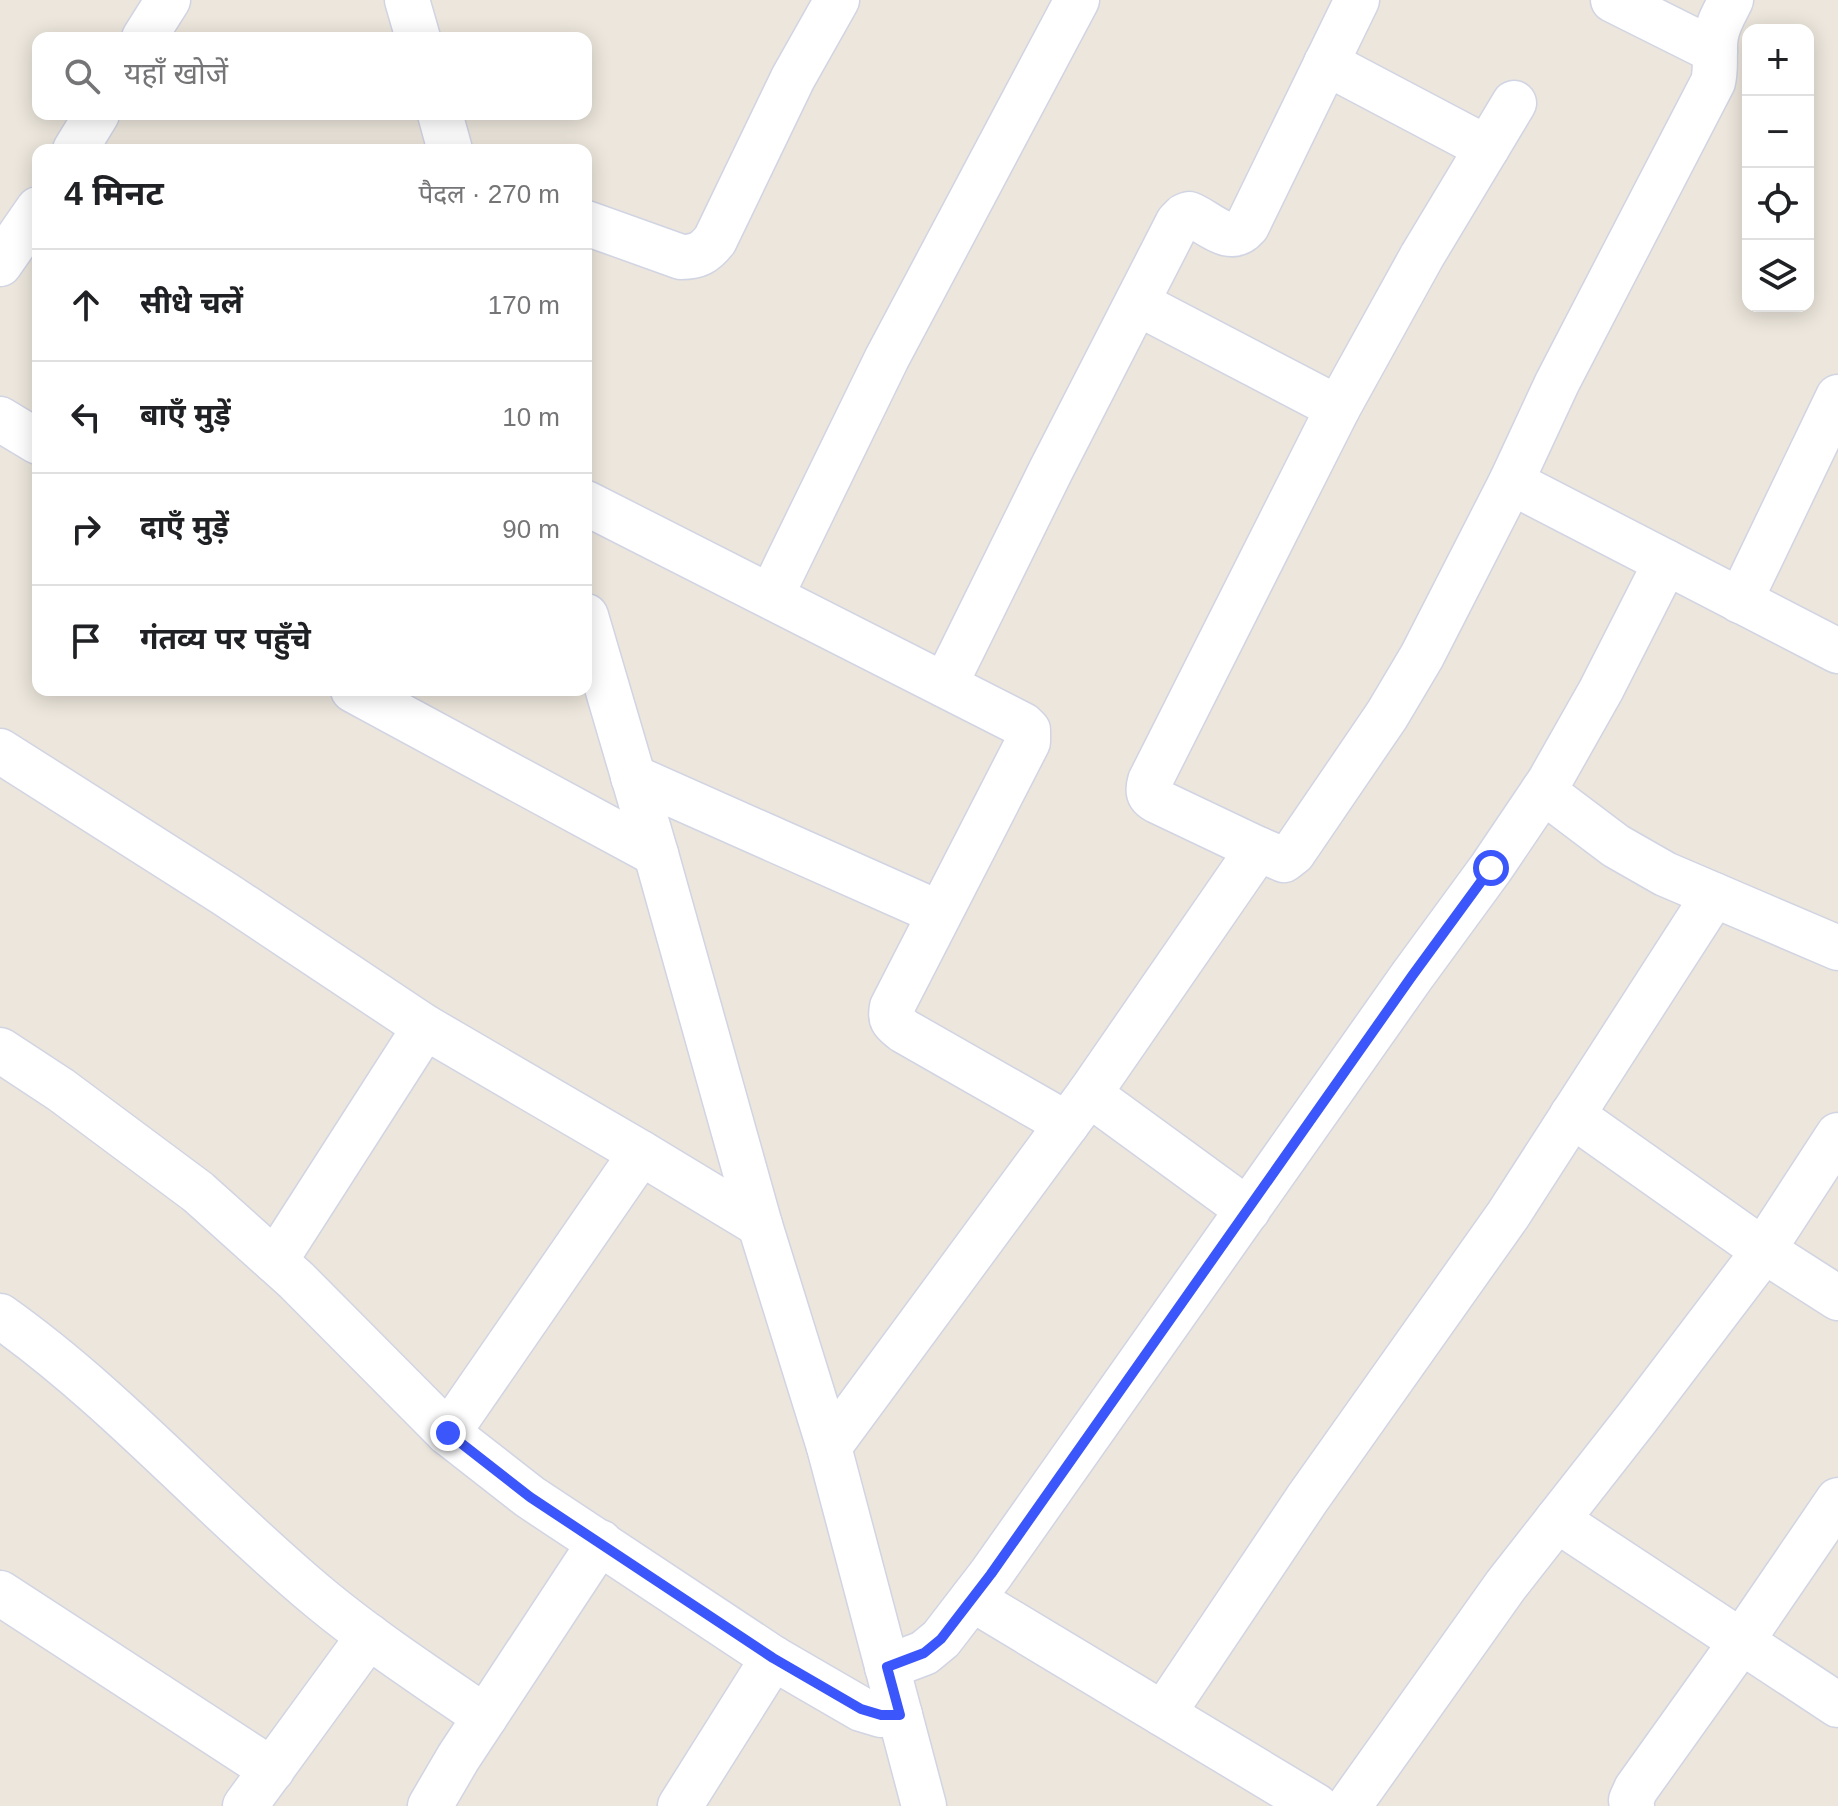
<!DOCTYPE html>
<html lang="hi">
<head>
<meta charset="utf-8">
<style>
	:root { --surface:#fff; --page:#f2f2f2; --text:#202124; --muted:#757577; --line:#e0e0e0 }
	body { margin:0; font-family:Helvetica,"Noto Sans Devanagari",sans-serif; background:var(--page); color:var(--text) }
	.controls { position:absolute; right:24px; top:24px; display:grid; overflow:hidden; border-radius:16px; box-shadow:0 4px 20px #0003 }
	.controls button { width:72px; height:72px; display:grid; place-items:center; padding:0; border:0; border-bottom:2px solid var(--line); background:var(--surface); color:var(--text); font:40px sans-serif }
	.stop { position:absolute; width:24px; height:24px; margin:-18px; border:6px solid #3b56fa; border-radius:50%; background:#fff }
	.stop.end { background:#3b56fa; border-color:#fff; box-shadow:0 2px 8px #0008 }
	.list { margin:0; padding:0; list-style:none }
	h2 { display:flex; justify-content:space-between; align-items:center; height:104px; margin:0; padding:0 32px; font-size:34px }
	h2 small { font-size:26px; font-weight:400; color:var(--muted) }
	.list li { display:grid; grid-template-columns:52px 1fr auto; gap:24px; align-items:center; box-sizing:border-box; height:112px; padding:0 32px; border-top:2px solid var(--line) }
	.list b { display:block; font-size:30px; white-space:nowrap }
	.list em { font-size:26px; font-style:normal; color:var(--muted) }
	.icon { flex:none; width:44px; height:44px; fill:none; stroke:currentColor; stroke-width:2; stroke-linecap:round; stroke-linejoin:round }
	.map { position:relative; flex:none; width:1838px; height:1806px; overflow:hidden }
	.search { position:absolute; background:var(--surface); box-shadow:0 4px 20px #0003; left:32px; top:32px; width:560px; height:88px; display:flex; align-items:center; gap:20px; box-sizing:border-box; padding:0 28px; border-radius:16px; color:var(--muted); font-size:30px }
	.panel { position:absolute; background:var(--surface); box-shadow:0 4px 20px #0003; left:32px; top:144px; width:560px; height:552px; border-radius:16px }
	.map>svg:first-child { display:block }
</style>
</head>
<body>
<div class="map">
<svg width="1838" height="1806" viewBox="0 0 1838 1806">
	<rect width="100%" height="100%" fill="#ece6dc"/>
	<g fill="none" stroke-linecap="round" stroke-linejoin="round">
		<g stroke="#d1d4e3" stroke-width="47">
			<g id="minor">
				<polyline points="407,0 418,38"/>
				<polyline points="1613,0 1715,51"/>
				<polyline points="144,38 168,0"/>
				<polyline points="1326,63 1487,148"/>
				<polyline points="440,114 450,150"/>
				<polyline points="75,150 97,114"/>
				<path d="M586,223L681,257C697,257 705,253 715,240L793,78L837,0"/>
				<polyline points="0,264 38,209"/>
				<path d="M1137,303L1338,408L1150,781C1147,791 1148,796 1157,801L1258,849"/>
				<polyline points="1338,408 1422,256 1514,103"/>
				<polyline points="0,419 38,442"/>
				<polyline points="1511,482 1838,651"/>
				<path d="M586,503L1023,725L1028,730V742L892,1007C889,1021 894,1023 904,1031L1067,1124"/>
				<polyline points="771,596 887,358 1077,0"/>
				<polyline points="1740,601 1838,397"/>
				<polyline points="586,616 656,854 760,1225 829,1447 924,1806"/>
				<path d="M945,685L1051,470L1178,222L1184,216L1189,214C1208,221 1229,247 1247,226L1357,0"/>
				<polyline points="353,690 656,854"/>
				<polyline points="0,751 225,894 425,1027 641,1153 760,1225"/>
				<polyline points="633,777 939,913"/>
				<polyline points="1543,791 1616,846 1665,874 1838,948"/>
				<polyline points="0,1050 61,1090 198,1192 296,1280 448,1433 530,1497 773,1658 861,1709 881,1715 900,1715"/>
				<polyline points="1089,1094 1248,1210"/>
				<polyline points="1572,1115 1763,1250 1838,1298"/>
				<polyline points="275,1261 425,1027"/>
				<path d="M0,1316C116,1398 212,1509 321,1599C373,1642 430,1679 485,1717"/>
				<polyline points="448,1433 641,1153"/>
				<path d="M829,1447L1089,1094L1258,849L1284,860L1293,853L1387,715L1422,656L1511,482L1557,383L1713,82C1717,66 1713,52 1716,36C1718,23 1725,12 1731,0"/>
				<polyline points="1557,1520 1838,1705"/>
				<polyline points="0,1593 272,1770"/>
				<polyline points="972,1599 1316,1806"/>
				<polyline points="887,1667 924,1653 941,1639 991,1574 1412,976 1491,868 1549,782 1601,690 1666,562"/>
				<polyline points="1163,1714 1307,1499 1508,1215 1714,895"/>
				<polyline points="245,1806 369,1636"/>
				<polyline points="430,1806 458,1758 600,1542"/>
				<polyline points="680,1806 773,1658"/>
				<polyline points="1349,1806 1506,1585 1637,1418 1754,1264 1838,1135"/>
				<polyline points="1632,1806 1631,1800 1636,1789 1741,1642 1838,1500"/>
			</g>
		</g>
		<use href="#minor" stroke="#fff" stroke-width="44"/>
	</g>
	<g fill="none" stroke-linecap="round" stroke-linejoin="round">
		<polyline stroke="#3b56fa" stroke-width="10" points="448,1433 530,1497 773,1658 861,1709 881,1715 900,1715 887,1667 924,1653 941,1639 991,1574 1412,976 1491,868"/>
	</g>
</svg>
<div class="controls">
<button>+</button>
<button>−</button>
<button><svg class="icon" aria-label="locate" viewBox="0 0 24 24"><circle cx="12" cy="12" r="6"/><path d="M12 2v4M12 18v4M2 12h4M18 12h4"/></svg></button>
<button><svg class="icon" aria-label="layers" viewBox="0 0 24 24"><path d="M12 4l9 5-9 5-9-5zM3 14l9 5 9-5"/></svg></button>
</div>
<div class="stop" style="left:1491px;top:868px"></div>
<div class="stop end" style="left:448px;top:1433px"></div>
<div class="search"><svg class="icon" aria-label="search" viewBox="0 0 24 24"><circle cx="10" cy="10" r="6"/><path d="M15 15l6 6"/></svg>यहाँ खोजें</div>
<section class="panel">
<h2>4 मिनट<small>पैदल · 270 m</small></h2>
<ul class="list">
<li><svg class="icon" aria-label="ahead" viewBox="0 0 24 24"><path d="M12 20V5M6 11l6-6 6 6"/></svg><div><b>सीधे चलें</b></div><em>170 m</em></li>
<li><svg class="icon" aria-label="left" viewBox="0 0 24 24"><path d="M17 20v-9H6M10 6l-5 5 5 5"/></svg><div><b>बाएँ मुड़ें</b></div><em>10 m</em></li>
<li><svg class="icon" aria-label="right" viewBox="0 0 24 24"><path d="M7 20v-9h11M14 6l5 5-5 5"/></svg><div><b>दाएँ मुड़ें</b></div><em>90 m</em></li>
<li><svg class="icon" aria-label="arrive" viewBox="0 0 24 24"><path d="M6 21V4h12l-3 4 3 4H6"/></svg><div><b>गंतव्य पर पहुँचे</b></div></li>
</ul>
</section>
</div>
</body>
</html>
